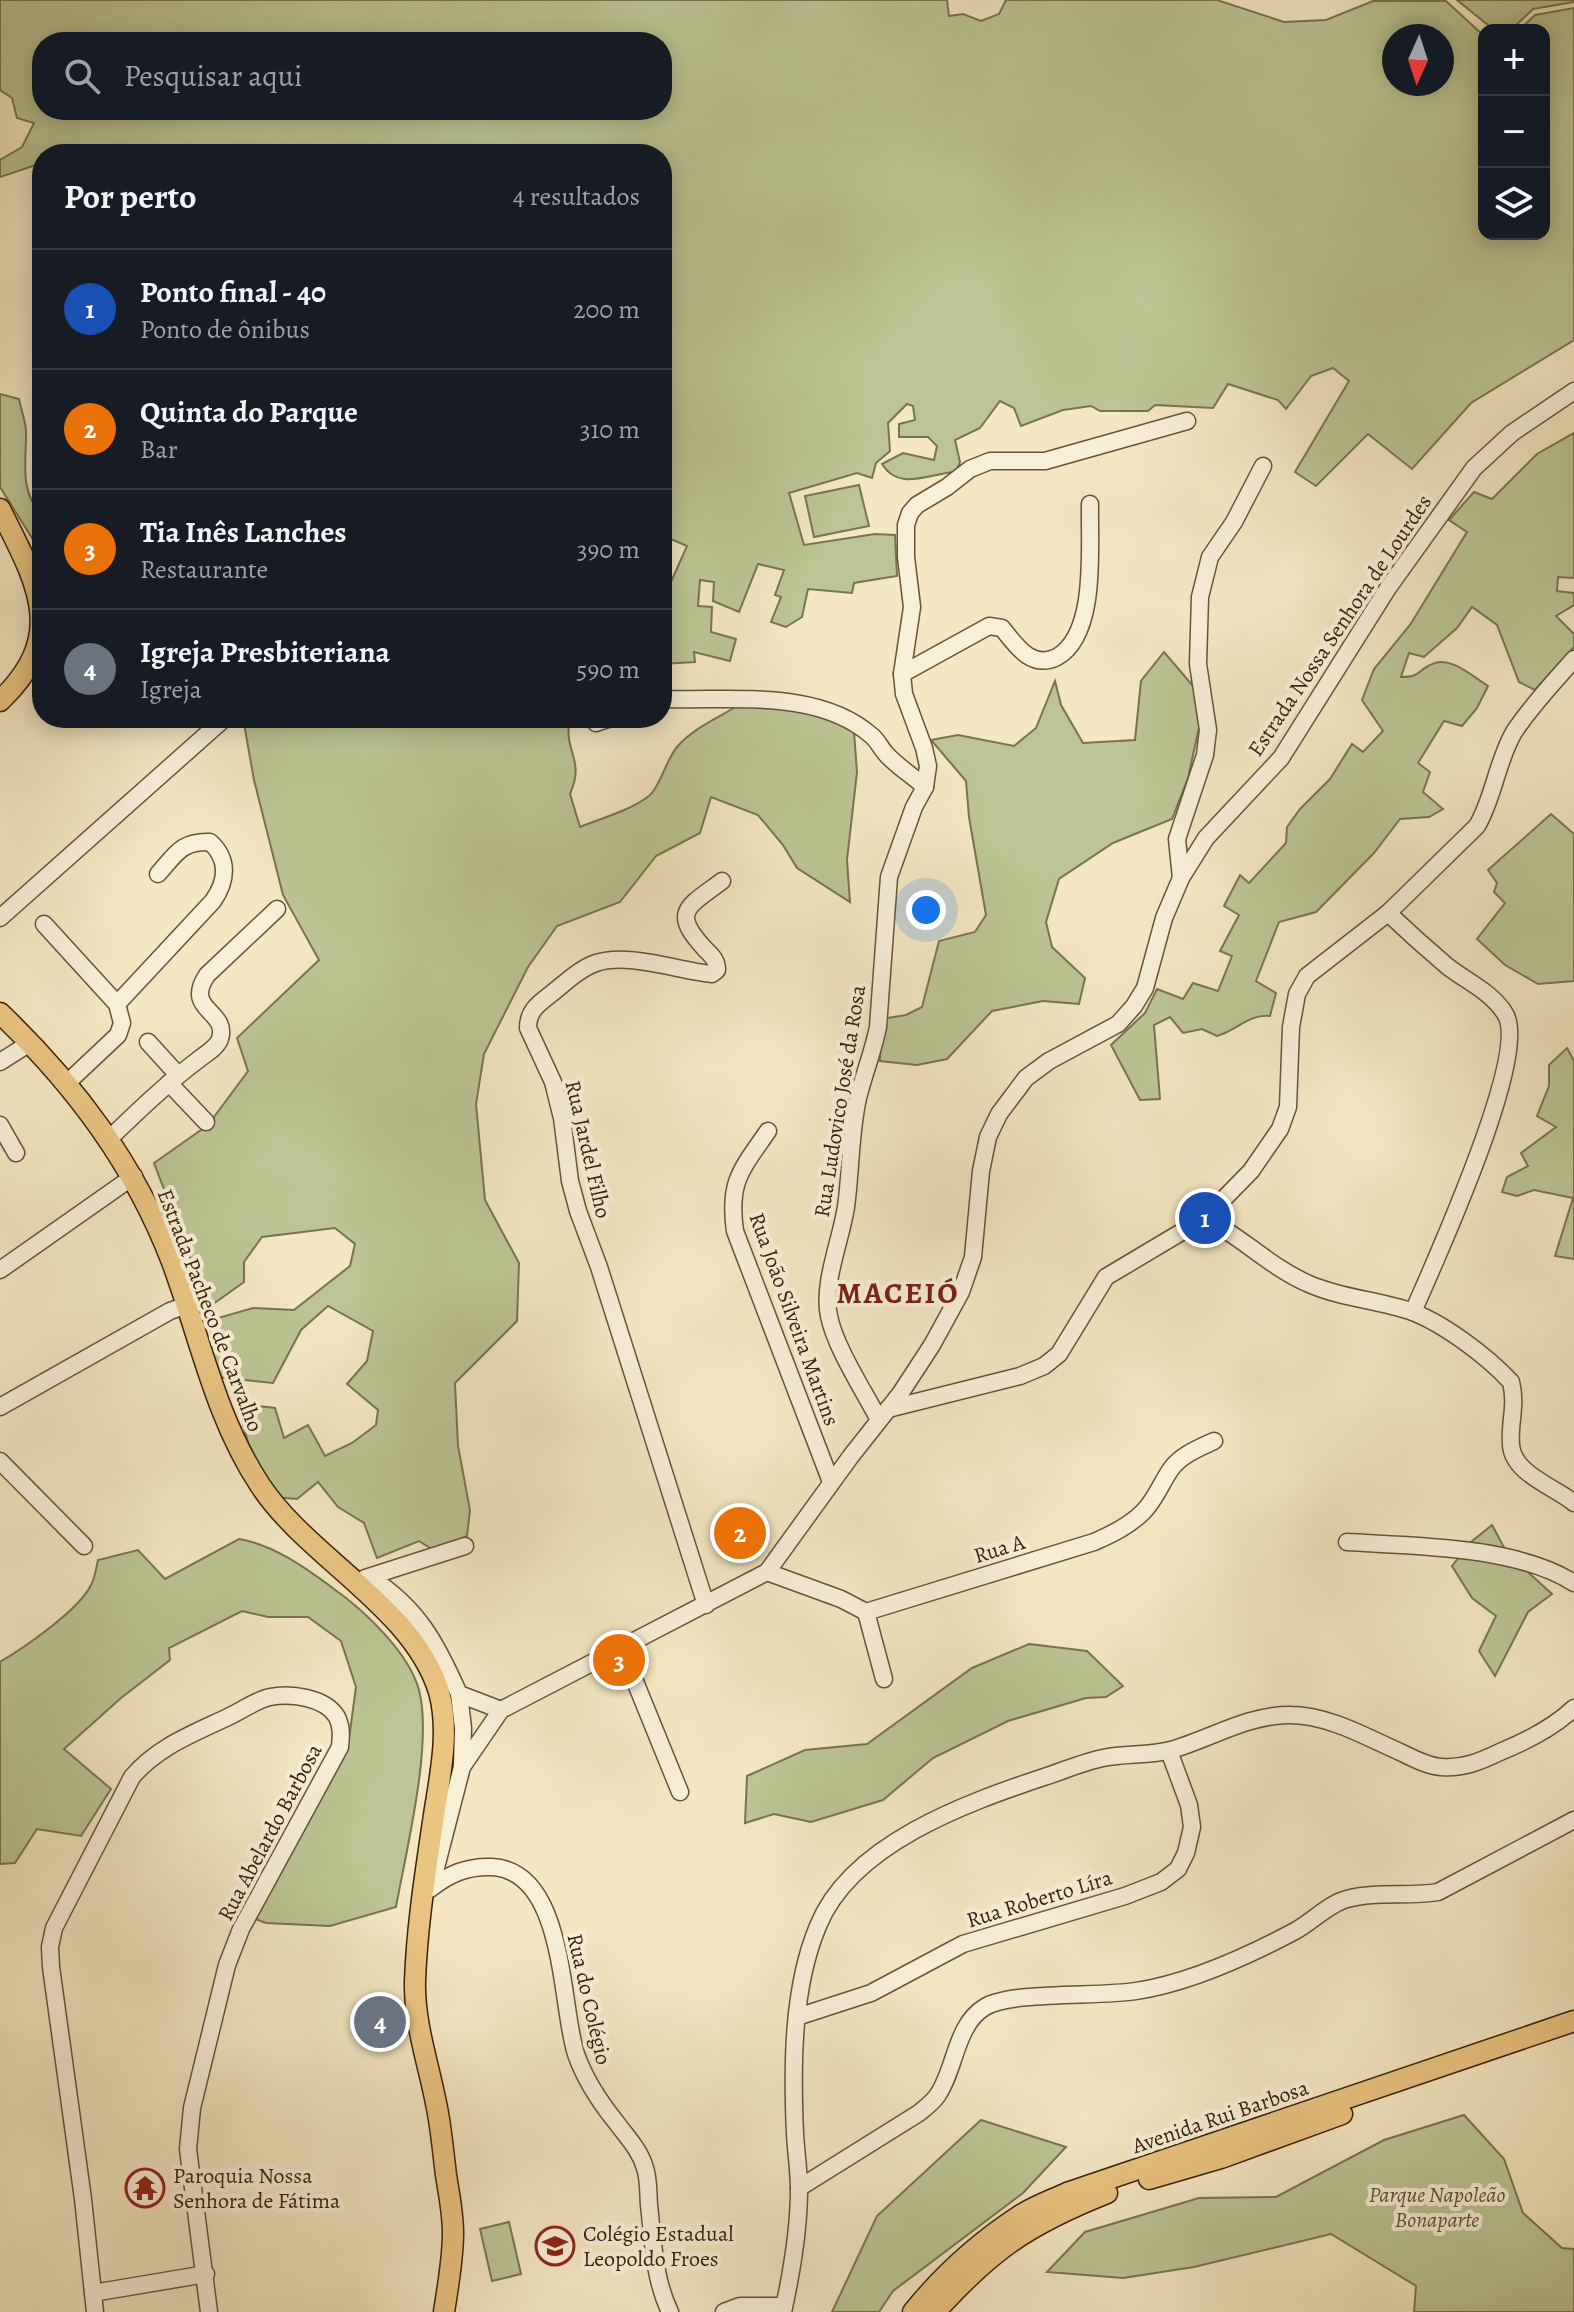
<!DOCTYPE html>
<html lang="pt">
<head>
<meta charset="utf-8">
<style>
	:root { --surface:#171b24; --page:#242831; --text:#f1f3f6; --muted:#9ea1a6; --line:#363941; --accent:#c59692 }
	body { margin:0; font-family:Alegreya,serif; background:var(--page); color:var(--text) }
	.controls { position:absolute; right:24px; top:24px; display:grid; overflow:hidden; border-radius:16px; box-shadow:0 4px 20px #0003 }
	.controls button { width:72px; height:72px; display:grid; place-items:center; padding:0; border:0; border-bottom:2px solid var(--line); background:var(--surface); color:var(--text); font:40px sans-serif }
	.compass { position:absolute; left:1382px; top:24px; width:72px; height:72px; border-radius:50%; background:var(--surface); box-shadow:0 4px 20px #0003; rotate:183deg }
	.you { position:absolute; left:926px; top:910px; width:28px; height:28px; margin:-20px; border:6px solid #fff; border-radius:50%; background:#1a73e8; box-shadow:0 0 0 12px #1a73e833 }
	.badge { display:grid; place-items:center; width:52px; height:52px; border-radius:50%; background:var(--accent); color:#fff; font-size:26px; font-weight:700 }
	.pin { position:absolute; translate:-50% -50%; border:4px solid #fff; box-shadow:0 2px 8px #0006 }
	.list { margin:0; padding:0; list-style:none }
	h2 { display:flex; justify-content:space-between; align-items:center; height:104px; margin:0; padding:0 32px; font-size:34px }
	h2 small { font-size:26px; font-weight:400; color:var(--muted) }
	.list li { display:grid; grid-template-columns:52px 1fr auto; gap:24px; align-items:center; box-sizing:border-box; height:120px; padding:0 32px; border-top:2px solid var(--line) }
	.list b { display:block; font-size:30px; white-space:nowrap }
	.list p { margin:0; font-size:26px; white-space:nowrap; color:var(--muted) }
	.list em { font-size:26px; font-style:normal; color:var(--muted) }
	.icon { flex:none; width:44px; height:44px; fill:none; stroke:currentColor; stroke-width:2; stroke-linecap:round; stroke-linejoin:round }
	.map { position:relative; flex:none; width:1574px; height:2312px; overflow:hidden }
	.search { position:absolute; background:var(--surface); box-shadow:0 4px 20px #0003; left:32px; top:32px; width:640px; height:88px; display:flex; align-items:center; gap:20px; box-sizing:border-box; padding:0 28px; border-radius:32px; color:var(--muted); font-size:30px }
	.panel { position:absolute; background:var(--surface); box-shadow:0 4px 20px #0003; left:32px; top:144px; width:640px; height:584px; border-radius:32px }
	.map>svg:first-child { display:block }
</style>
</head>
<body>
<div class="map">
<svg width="1574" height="2312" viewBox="0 0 1574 2312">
	<rect width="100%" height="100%" fill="#f4e7c2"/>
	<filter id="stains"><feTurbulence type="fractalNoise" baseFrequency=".0025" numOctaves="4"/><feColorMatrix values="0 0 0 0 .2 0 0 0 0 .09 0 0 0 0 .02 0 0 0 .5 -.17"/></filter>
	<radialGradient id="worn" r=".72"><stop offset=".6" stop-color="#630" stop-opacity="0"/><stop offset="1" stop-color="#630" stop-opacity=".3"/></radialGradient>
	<g fill="#bcc593" stroke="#7a734f" stroke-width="2" fill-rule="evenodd">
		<path d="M0,0H947L949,16L963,14L981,21L999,14L1006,0H1217L1284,22L1326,20L1373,1H1446L1484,36V234H1544V30H1519L1535,15L1574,8V340L1471,403L1412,469L1368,434L1316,486L1295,472L1349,381L1333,368L1311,376L1286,409L1278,400L1228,384L1213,408L1155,405L1148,411H1100L1091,406L1063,410L1021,426L1014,408L1000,401L980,428L955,440L960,462L956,472C929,473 899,492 882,464L903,453L934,460L937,446L928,437H899V424L915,420L913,406L907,404L888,423L890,451L876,463L872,478L857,473L789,493L804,545L875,534L895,535L897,576L854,583L852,593L808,589L802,617L786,627L771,622L781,597L775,595L784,570L758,564L739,612L713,601L714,582L700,580L698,606L712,607L711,632L736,639L730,661L694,652L695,662L662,664V587L670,584L687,546L662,535V154H42V163L0,177V160L22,147L34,123L17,118L12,98L0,90ZM1394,36H1442V84H1394ZM42,42H662V110H42Z"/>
		<polygon points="1457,0 1574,0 1574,2 1533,9 1511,30 1494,30"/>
		<path d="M0,394L19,399C21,409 25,420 26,430C27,459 18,491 42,514V554L0,487Z"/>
		<path d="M1574,433V578L1558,577L1557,591L1574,593V605L1556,616L1574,634V647L1535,690L1519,682L1497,625L1472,607L1457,628L1424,657L1409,653L1401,677C1420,677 1416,672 1430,665C1449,654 1472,676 1488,686L1477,708L1462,726L1444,721L1418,763L1430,772L1423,792L1443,809L1429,817L1400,819L1374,853L1316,912L1279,922L1256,981L1276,993L1270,1016C1248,1014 1238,1030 1217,1036L1202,1029L1183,1033L1170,1017L1154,1025L1160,1099L1140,1100L1111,1045L1145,1013L1157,989L1183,999L1193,983L1218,991L1232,956L1220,951L1239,915L1224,906L1240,875L1249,883L1286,843L1287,827L1300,809L1330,779L1352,744L1363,752L1383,731L1362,700L1374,669L1410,625L1467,532L1449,520L1474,492L1492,499L1537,454Z"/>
		<polygon points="859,485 869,526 814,537 805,496"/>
		<polygon points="1164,652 1205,700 1188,778 1172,819 1113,843 1059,879 1046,922 1052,947 1085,978 1079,1004 1043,1001 992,1011 947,1059 917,1065 880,1061 881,1019 906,1015 922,1007 939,941 975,932 986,915 969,817 966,781 931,740 958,735 1014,746 1036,728 1055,681 1061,705 1083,743 1135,740 1141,681"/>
		<path d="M739,705L807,707L854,732L857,772L847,860L850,902L797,868L783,845L758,815L711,797L700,833L656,856L620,902L557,926L528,967L484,1054L476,1104L485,1200L519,1263L517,1321L455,1383L458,1446L470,1510L467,1536L435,1551L419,1541L377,1558L364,1523L338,1507L318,1482L297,1499L274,1497L254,1465L241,1417L250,1405L275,1408L284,1438L308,1425L325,1456L352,1443L376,1425L378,1410L347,1384L367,1361L373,1331L328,1306L301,1330L273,1383L217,1377L208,1339L218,1318L253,1308L294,1310L350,1266L355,1244L335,1228L262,1237L244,1262V1282L209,1307L154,1163L208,1125L248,1071L237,1038L319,960L283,895L254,780L243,718H588L569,724C565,752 585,761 570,794L580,827C602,818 629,811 649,796C660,787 666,760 677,747C692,729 719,717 739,705Z"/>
		<polygon points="1551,814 1574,834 1574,981 1538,984 1505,965 1477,939 1505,903 1494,892 1497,883 1488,870"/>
		<polygon points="1567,1048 1574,1061 1574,1259 1555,1256 1573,1198 1534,1190 1517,1196 1502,1192 1507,1177 1528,1166 1521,1153 1556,1127 1537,1116 1549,1086 1549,1065"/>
		<polygon points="1492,1525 1507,1553 1552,1594 1528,1612 1495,1676 1479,1651 1496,1616 1472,1598 1452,1566 1471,1542"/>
		<path d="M239,1539C274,1545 306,1568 334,1589C365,1611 409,1653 419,1690C433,1744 406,1851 396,1907L330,1926L266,1923L253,1918L349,1739L356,1687L341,1641L308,1617H268L242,1611L169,1648L170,1660L121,1698L64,1749L111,1789L81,1836L37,1829L15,1863L0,1864V1662C25,1647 79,1610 91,1585C95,1578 96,1568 98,1560L138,1550L165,1579Z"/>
		<polygon points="1029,1644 1087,1651 1123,1686 1106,1697 1086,1698 1008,1721 933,1758 883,1800 811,1822 774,1814 745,1823 747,1776 805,1750 867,1744 972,1668"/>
		<polygon points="1464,2115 1504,2159 1523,2213 1562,2248 1574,2249 1574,2312 1414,2312 1416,2286 1331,2234 1194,2267 1123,2278 1047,2272 1085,2232 1199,2198 1276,2197 1384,2140"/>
		<polygon points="981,2120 1066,2147 1023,2193 893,2291 879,2312 832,2312 877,2216"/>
		<polygon points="509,2222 521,2274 492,2281 480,2229"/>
	</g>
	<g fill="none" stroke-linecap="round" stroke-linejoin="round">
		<g stroke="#685239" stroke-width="19">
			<g id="minor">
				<path d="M902,674L989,626L1002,628C1015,644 1031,670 1057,657C1098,634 1089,546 1090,504"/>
				<path d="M662,696L669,699C734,701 819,689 872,736C878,741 881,749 887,755C898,767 913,776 925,787"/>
				<polyline points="596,723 611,718"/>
				<polyline points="1181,878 1177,839 1205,755 1208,730 1198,664 1200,597 1210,557 1234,522 1263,466"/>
				<path d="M1388,913C1407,931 1427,949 1447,966C1466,981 1490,991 1504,1012C1533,1050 1433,1265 1413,1312"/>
				<polyline points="0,918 225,718"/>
				<polyline points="44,924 117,1004 122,1023 118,1035 67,1083"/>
				<path d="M117,1004L213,901C227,881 229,859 210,842C181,841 176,854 158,874"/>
				<polyline points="148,1042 178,1075"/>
				<polyline points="0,1062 30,1043"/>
				<polyline points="169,1083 206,1122"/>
				<polyline points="0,1125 16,1153"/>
				<path d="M768,1131C741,1170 728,1182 735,1231L831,1482"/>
				<path d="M109,1139C138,1111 166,1084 198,1060C205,1054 216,1049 220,1039C229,1010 183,1011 207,975L277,909"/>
				<path d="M1205,1218C1242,1237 1270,1267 1309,1284C1341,1298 1377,1300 1410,1311C1443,1323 1487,1356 1511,1382C1517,1406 1509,1422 1511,1445C1513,1474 1555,1487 1574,1503"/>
				<polyline points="0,1270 134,1176"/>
				<polyline points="0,1407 170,1311 187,1305"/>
				<path d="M888,1409L1020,1376L1044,1366L1059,1354L1106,1277L1205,1218L1251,1171L1280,1129L1288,1107L1291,1027L1297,994L1307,976L1388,913L1477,826C1494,797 1497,761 1514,732C1531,706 1554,682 1574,659"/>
				<path d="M879,1420C864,1391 835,1347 829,1316C822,1284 841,1240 846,1207C851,1171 850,1134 858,1098C864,1074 873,1052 878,1027L889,877L914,807L925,787L928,766L924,748L904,694L902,674L912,607L906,557V525L910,513L917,505L947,487L970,469L990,461H1045L1187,421"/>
				<polyline points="0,1461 84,1546"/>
				<path d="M1347,1542C1415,1546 1516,1546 1574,1583"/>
				<path d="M767,1572L841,1599L866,1612L1094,1542C1112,1534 1129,1526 1143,1512C1156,1499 1161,1483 1171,1469C1181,1455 1199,1448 1214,1441"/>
				<polyline points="365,1578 465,1546"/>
				<path d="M371,1578C418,1608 437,1644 459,1694L501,1710"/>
				<path d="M706,1605L599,1267L578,1211L570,1181L562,1118L553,1082L528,1028C528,1011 538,1004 551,994C565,983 579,969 596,963C628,952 679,971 712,974L717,970C717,960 712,956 705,949C670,911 688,907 722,881"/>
				<polyline points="866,1612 884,1679"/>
				<polyline points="621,1647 680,1792"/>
				<polyline points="459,1694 463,1728 462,1765"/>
				<polyline points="433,1879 462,1767 501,1710 767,1572 851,1456 900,1394 932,1345 961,1292 973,1257 981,1171 988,1137 999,1114 1026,1078 1049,1061 1118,1024 1134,1006 1145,988 1164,918 1181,878 1206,838 1281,758 1388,588 1474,468 1512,433 1574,391"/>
				<path d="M430,1889C449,1874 467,1866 492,1867C566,1871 560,2005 576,2054C585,2080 599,2101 616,2122C627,2137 640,2150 645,2168C649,2180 648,2193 649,2205C653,2241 654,2279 670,2312"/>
				<polyline points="797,2017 871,1993 963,1944 1125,1896 1161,1882 1178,1869 1186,1853 1192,1827 1189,1805 1169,1751"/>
				<path d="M799,2188L919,2113C925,2108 932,2103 937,2096C956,2069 955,2025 985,2007C1011,1991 1100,1997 1136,1991C1189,1983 1248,1956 1295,1931C1312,1922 1328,1904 1347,1899C1376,1891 1409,1897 1438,1892L1574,1820"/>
				<polyline points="93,2293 206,2274"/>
				<path d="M95,2312L83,2199L51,1967L50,1947L54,1928L132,1777C158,1746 195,1733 230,1716C243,1710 256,1700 270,1697C290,1693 325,1697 337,1717C342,1727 341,1737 340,1747L241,1929L227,1965L192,2108L188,2149L209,2312"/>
				<polyline points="724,2312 740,2306 784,2306"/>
				<path d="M783,2312C792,2271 799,2231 799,2189C799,2171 796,2152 795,2134C792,2066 792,1988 818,1926C851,1844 966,1803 1044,1777C1063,1771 1083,1762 1103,1758C1125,1753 1149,1756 1171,1750C1210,1739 1247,1715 1289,1715C1329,1715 1366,1737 1400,1752C1413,1758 1427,1766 1441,1767C1463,1769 1481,1761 1500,1752C1527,1741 1553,1728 1574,1708"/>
			</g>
		</g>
		<g stroke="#39210b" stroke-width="23">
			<g id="major">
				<path d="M0,509C36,582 70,634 0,701"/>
				<path d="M0,1013C75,1085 135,1165 172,1262C200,1337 215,1417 260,1485C307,1557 414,1608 439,1692C450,1731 440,1776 434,1815C426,1870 417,1925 415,1981C414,2023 428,2062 436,2103C441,2126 443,2151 446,2175C449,2194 453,2213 453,2233C453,2259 448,2286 444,2312"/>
				<polyline points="1149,2179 1221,2158 1342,2114"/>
				<path d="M913,2312C943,2275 981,2241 1021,2215C1035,2206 1052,2200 1067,2193L1574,2021"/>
				<path d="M935,2312C992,2249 1029,2224 1107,2193"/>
			</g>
		</g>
		<use href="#minor" stroke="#f8efd7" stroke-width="16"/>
		<use href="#major" stroke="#eac481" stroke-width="20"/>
	</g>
	<defs>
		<g id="temple-ring" transform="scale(2)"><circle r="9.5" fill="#f8efd7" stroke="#8f2418" stroke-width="1.5"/><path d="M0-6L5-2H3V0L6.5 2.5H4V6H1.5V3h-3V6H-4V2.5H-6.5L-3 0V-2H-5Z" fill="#8f2418"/></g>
		<g id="school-ring" transform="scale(2)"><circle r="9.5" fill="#f8efd7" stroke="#8f2418" stroke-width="1.5"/><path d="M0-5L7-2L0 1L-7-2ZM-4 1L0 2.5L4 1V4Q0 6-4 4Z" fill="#8f2418"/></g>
	</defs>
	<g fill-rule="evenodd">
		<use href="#temple-ring" x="145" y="2188"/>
		<use href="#school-ring" x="555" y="2246"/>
	</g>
	<g text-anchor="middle" stroke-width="8" stroke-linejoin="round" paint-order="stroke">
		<g font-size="22" fill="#39210b" stroke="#f8efd7">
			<text transform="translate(1339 625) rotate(-56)" y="8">Estrada Nossa Senhora de Lourdes</text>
			<text transform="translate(839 1101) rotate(-81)" y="8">Rua Ludovico José da Rosa</text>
			<text transform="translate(589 1149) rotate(77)" y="8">Rua Jardel Filho</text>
			<text transform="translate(211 1310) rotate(69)" y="8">Estrada Pacheco de Carvalho</text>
			<text transform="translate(795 1319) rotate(70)" y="8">Rua João Silveira Martins</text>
			<text transform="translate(999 1548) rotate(-17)" y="8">Rua A</text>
			<text transform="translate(269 1832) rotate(-62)" y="8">Rua Abelardo Barbosa</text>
			<text transform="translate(1039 1898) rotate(-17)" y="8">Rua Roberto Líra</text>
			<text transform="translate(590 1999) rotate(77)" y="8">Rua do Colégio</text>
			<text transform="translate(1220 2116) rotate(-19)" y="8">Avenida Rui Barbosa</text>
		</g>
		<g font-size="22" fill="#39210b" stroke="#f8efd7" text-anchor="start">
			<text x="173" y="2183">Paroquia Nossa<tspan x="173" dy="25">Senhora de Fátima</tspan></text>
			<text x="583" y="2241">Colégio Estadual<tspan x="583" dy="25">Leopoldo Froes</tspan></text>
		</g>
		<g font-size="22" font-style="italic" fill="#605234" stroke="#f8efd7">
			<text x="1437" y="2202">Parque Napoleão<tspan x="1437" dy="25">Bonaparte</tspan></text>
		</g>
		<g font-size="30" font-weight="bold" letter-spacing="2" fill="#7a1f14" stroke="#f8efd7">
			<text x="898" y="1303">MACEIÓ</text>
		</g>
	</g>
	<rect width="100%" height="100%" filter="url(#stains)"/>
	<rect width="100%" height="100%" fill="url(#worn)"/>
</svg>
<div class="controls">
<button>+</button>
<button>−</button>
<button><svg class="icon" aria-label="layers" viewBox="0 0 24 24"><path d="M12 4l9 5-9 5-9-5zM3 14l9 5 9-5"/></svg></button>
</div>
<svg class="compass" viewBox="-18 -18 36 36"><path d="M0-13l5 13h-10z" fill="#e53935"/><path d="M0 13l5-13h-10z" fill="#9ea1a6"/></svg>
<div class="you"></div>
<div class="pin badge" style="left:1205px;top:1218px;background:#1a4fb4">1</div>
<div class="pin badge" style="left:740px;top:1533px;background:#e8710a">2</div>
<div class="pin badge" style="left:619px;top:1660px;background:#e8710a">3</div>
<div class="pin badge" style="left:380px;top:2022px;background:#6b7280">4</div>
<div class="search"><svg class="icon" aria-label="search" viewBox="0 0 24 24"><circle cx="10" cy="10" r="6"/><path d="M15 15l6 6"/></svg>Pesquisar aqui</div>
<section class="panel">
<h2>Por perto<small>4 resultados</small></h2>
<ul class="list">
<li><span class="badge" style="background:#1a4fb4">1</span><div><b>Ponto final - 40</b><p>Ponto de ônibus</p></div><em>200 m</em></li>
<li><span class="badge" style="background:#e8710a">2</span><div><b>Quinta do Parque</b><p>Bar</p></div><em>310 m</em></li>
<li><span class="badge" style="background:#e8710a">3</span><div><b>Tia Inês Lanches</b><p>Restaurante</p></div><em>390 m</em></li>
<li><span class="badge" style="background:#6b7280">4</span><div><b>Igreja Presbiteriana</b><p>Igreja</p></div><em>590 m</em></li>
</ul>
</section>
</div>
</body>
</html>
